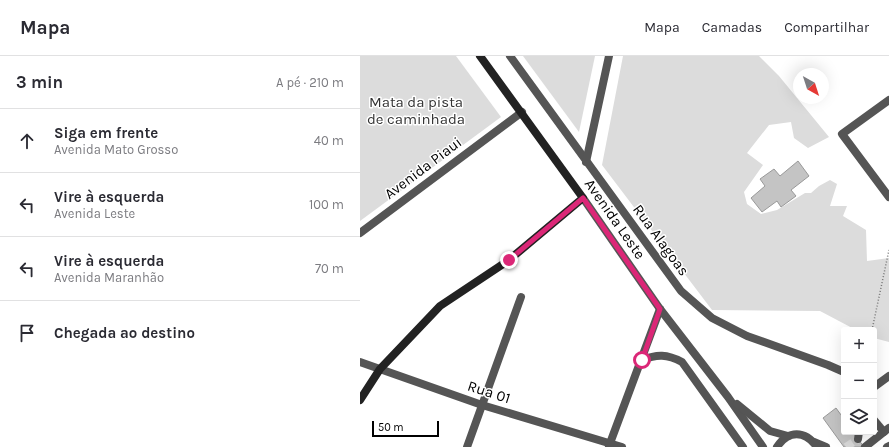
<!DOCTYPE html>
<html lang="pt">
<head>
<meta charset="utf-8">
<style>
	:root { --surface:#fff; --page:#f2f2f3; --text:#2b2b33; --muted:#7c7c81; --line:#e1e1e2 }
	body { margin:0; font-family:Karla,sans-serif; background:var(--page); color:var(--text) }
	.controls { position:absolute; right:12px; bottom:12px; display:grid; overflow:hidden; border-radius:4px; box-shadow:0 4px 16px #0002 }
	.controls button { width:36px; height:36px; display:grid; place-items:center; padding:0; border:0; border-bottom:1px solid var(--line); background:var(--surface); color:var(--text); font:20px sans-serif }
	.compass { position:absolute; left:433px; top:12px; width:36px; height:36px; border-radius:50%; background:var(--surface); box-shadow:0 4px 16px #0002; rotate:141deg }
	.scale { position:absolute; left:12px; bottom:10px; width:67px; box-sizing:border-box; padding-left:4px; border:2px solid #000; border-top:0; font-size:11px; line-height:14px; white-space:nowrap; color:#000; -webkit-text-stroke:3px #fff; paint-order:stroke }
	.stop { position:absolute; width:12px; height:12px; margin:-9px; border:3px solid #db2777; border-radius:50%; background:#fff }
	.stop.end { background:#db2777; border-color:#fff; box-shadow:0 1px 4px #0008 }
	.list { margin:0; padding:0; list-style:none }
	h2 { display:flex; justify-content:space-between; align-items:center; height:52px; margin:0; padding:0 16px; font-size:17px }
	h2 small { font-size:13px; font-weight:400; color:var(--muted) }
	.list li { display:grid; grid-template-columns:26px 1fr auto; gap:12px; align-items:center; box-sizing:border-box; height:64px; padding:0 16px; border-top:1px solid var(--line) }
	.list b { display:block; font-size:15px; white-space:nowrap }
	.list p { margin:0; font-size:13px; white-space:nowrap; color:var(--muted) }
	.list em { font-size:13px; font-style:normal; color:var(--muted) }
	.icon { flex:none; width:22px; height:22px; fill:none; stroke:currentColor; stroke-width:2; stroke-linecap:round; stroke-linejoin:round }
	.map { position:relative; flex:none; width:529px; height:391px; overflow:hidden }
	header { display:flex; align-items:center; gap:24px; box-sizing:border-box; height:56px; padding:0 20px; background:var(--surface); border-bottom:1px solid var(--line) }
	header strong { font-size:19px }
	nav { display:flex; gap:22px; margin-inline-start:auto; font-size:14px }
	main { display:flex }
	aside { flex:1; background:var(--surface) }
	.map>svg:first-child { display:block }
</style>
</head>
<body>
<header>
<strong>Mapa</strong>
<nav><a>Mapa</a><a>Camadas</a><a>Compartilhar</a></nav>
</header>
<main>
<aside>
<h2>3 min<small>A pé · 210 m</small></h2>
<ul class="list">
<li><svg class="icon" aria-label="ahead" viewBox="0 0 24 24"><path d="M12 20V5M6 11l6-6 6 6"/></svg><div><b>Siga em frente</b><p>Avenida Mato Grosso</p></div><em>40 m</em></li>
<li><svg class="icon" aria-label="left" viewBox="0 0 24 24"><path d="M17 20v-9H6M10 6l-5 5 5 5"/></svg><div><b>Vire à esquerda</b><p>Avenida Leste</p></div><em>100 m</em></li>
<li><svg class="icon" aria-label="left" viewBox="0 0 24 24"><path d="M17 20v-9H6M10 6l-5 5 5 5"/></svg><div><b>Vire à esquerda</b><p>Avenida Maranhão</p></div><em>70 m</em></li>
<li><svg class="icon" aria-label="arrive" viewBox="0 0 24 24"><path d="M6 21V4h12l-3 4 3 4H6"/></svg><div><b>Chegada ao destino</b></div></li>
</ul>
</aside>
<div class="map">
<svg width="529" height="391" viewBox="0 0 529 391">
	<rect width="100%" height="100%" fill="#fff"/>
	<g fill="#dcdcdc">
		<polygon points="0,0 96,0 141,61 0,165"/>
		<polygon points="163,0 235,0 219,76"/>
		<polygon points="263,0 399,0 419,20 469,81 448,92 434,82 431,66 409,69 387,97 403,109 384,136 387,148 401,158 417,154 445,137 451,137 459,130 470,124 477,128 470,150 487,150 483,160 506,174 507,205 529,202 529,286 514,282 514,274 496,274 460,255 352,254 242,109"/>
	</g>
	<g fill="#c4c4c4" stroke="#999">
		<polygon points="438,105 449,120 431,134 436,140 421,151 417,145 402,156 391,142 405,130 400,123 414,113 420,120"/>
		<polygon points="476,352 484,363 484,376 493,376 504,391 484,391 463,362"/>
	</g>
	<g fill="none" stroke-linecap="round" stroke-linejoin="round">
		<polyline stroke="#d9d9d9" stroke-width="8" stroke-dasharray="8 4" stroke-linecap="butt" points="486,391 498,383"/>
		<polyline stroke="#777" stroke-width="1.5" stroke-dasharray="1 2" stroke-linecap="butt" points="512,274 529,194"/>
		<g stroke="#555" stroke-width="8">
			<polyline points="150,0 321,235 352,262 387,280 468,309 484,316"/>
			<polyline points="529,44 482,78 529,141"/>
			<polyline points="226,106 249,0"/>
			<polyline points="223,142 300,253 368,341 403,391"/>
			<polyline points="0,177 162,56"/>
			<path d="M282,304C297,298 307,298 322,306L383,391"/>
			<polyline points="0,306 122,349 262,391"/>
			<polyline points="514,331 529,320"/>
			<polyline points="377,348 410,375 428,380"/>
			<polyline points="514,364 524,376"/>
			<polyline points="498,383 499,376"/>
			<polyline points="454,386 466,391"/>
			<polyline points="249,390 300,253"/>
			<polyline points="107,391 161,241"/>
			<path d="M417,391C428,374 445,374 457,391"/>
			<polyline points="505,391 529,372"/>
			<polyline points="527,391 529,390"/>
		</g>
		<polyline stroke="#222" stroke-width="8" points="0,344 20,313 80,250 149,204 223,142 120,0"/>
	</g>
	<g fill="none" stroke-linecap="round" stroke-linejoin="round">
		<polyline stroke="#db2777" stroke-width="5" points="149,204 223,142 300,253 282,304"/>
	</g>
	<g text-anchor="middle" stroke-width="3" stroke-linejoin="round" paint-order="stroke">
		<g font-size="15" fill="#333" stroke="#fff">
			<text x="56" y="51">Mata da pista<tspan x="56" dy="17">de caminhada</tspan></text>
		</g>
		<g font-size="15" fill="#000" stroke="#fff">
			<text transform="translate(63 112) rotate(-37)" y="5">Avenida Piaui</text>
			<text transform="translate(255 163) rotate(55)" y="5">Avenida Leste</text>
			<text transform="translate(301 184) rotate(54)" y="5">Rua Alagoas</text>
			<text transform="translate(129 336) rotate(18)" y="5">Rua 01</text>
		</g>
	</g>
</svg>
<div class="controls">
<button>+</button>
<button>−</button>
<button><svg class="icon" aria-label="layers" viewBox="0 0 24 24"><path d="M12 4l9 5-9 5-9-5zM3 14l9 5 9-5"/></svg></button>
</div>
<svg class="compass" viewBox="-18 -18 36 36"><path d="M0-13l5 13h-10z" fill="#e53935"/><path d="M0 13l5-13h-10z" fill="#7c7c81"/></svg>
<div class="scale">50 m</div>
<div class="stop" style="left:282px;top:304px"></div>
<div class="stop end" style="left:149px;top:204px"></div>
</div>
</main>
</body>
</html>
